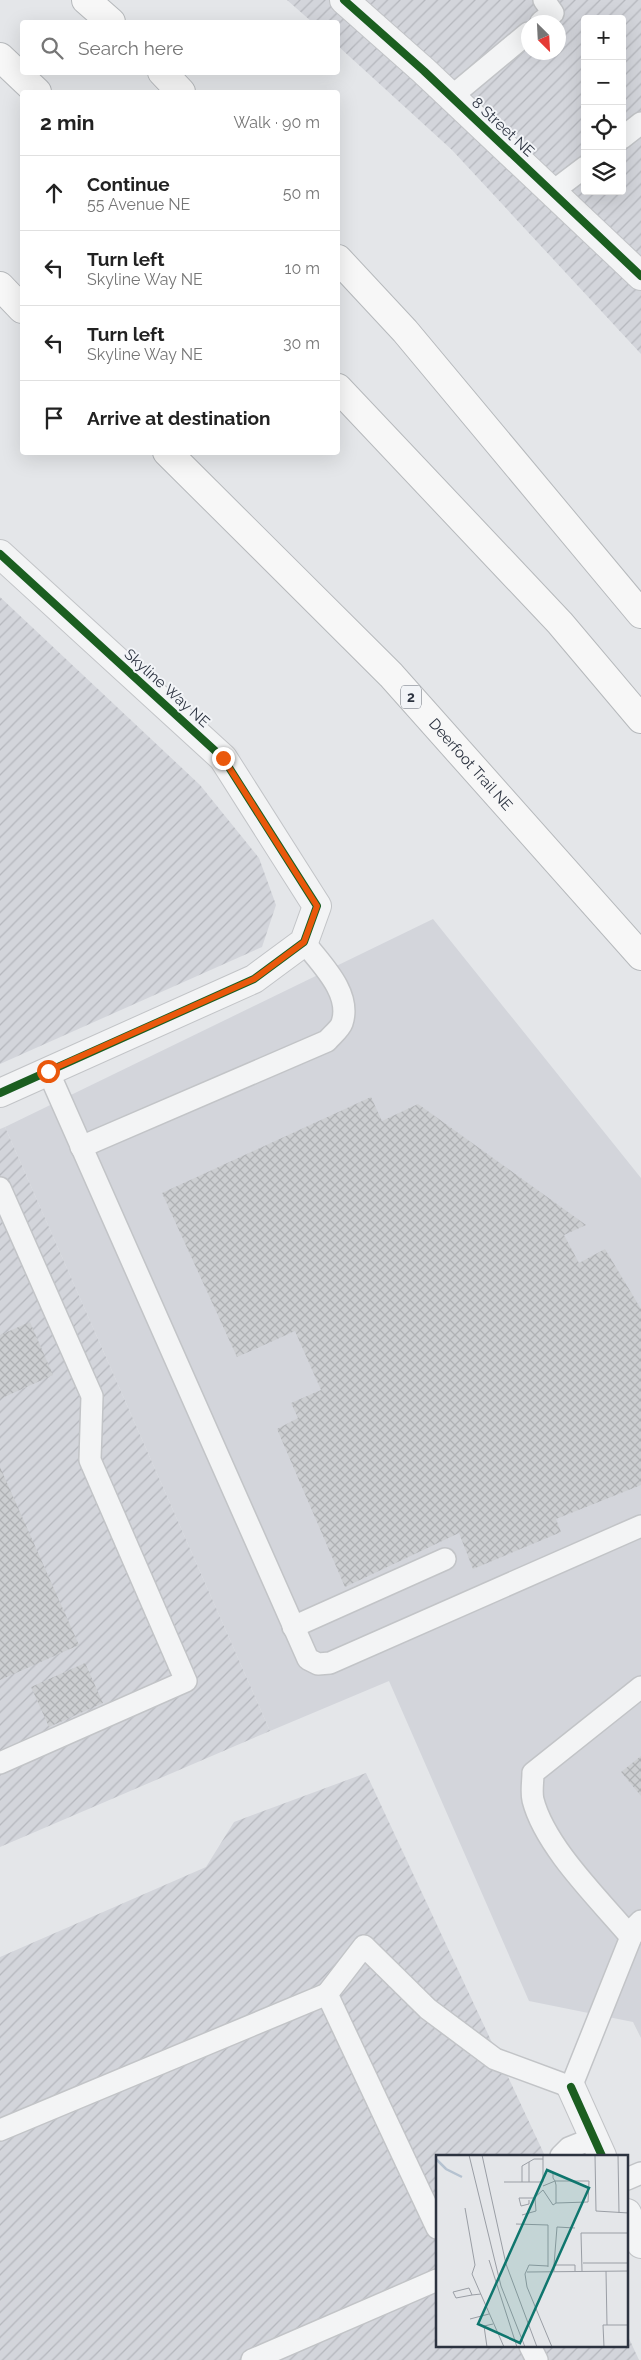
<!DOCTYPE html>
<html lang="en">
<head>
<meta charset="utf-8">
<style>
	:root { --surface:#fff; --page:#f2f2f2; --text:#222; --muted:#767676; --line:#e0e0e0 }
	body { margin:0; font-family:Raleway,sans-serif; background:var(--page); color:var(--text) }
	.controls { position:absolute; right:15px; top:15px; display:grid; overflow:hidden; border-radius:5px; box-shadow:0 5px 20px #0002 }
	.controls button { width:45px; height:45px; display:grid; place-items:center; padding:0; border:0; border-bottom:1px solid var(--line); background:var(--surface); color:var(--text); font:25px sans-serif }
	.compass { position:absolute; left:521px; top:15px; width:45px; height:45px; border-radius:50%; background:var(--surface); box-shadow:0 5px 20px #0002; rotate:156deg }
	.stop { position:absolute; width:15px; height:15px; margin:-11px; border:4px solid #ea580c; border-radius:50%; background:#fff }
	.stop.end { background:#ea580c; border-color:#fff; box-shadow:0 1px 5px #0008 }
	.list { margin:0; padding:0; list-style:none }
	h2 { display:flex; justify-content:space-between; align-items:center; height:65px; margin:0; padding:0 20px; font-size:21px }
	h2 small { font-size:16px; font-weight:400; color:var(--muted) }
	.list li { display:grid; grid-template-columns:32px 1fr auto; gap:15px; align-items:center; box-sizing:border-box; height:75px; padding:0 20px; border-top:1px solid var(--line) }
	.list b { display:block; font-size:19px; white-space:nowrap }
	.list p { margin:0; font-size:16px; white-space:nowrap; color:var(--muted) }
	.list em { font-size:16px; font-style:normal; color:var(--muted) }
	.icon { flex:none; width:28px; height:28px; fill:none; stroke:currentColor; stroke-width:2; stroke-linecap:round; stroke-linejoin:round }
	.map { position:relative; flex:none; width:641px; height:2360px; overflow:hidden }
	.search { position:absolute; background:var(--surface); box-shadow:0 5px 20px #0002; left:20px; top:20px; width:320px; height:55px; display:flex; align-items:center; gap:12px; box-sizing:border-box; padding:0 18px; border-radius:5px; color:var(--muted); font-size:19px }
	.panel { position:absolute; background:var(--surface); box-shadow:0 5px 20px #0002; left:20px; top:90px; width:320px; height:365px; border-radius:5px }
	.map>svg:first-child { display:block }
</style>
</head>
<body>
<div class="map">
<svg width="641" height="2360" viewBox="0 0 641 2360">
	<defs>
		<pattern id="industrial-furrows" width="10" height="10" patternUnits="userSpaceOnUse" patternTransform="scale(1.25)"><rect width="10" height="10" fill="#d3d5db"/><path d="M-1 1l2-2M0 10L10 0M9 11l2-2" fill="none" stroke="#b5b7bd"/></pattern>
		<pattern id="building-cross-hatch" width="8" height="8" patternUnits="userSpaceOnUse" patternTransform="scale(1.25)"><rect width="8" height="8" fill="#ccced1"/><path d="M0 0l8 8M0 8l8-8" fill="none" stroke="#afb1b4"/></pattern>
	</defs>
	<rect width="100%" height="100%" fill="#e4e6e9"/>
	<polygon fill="#d3d5db" points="433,919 641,1178 641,2038 633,2022 529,2001 389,1681 270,1731 5,1127"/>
	<g fill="url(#industrial-furrows)" fill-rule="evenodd">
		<path d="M287,0H641V354L452,150L338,46V22H312ZM585,19H622V191H585ZM528,22H558V52H528Z"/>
		<polygon points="0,597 200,785 259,858 276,905 262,947 0,1064"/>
		<polygon points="5,1127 270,1731 0,1847 0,1129"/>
		<polygon points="366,1773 545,2156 437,2156 437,2346 627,2346 627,2334 639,2360 0,2360 0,1957 206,1867 234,1822"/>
	</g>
	<g fill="url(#building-cross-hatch)">
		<polygon points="371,1097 382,1121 418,1104 586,1225 564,1235 579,1263 605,1249 641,1309 641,1485 556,1519 561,1532 473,1569 459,1533 345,1587 277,1429 298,1418 291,1403 321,1390 295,1331 237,1357 162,1193"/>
		<polygon points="30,1322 53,1375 0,1399 0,1335"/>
		<polygon points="0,1467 79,1645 0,1680"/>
		<polygon points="85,1663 103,1703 49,1727 31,1687"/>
		<polygon points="641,1756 641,1796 621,1772"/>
	</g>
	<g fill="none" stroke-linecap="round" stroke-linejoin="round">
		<g stroke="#c2c4c7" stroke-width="24">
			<g id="lane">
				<polyline points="541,22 553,13 544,0"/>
				<polyline points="451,97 528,33"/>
				<polyline points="622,138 641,123"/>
				<polyline points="552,192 585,167"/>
				<polyline points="48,1071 308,1659 318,1664 330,1663 641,1526"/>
				<path d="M81,1147L327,1041C331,1036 340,1029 342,1023C352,993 321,964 304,942"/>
				<polyline points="0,1188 92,1396 90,1460 186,1681 0,1763"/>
				<polyline points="293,1627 445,1559"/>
				<path d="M631,1937C599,1899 545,1847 533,1800C531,1792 533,1781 533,1773L641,1687"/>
				<polyline points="327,1994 364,1946 428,2009 495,2059 571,2087 635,1927 641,1921"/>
				<polyline points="0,2130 327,1994 437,2228"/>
				<polyline points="561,2156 569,2148 594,2138"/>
				<polyline points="627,2179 641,2173"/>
				<polyline points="530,2346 537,2360"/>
				<polyline points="252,2360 437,2280"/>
			</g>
		</g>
		<g stroke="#c2c4c7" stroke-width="30">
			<g id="street">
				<polyline points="344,0 424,71 641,276"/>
				<polyline points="0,554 223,758 317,906 304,942 254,979 0,1093"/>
				<polyline points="571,2087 602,2156"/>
				<polyline points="627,2213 641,2244"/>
			</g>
		</g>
		<g stroke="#b6b9bc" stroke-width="30">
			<g id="highway">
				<polyline points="86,0 111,22"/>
				<polyline points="0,57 37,92"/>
				<polyline points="162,72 181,92"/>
				<polyline points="338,259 405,331 641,614"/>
				<polyline points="0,286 22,309"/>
				<polyline points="338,388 560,623 641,719"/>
				<path id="s1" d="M167,452L391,675L641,956"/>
			</g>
		</g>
		<use href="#lane" stroke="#f3f4f5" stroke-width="21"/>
		<use href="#street" stroke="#f3f4f5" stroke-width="28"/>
		<use href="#highway" stroke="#f7f7f7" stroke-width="28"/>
		<g stroke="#f2f4f7" stroke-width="11">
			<g id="cycleway">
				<polyline points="344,0 424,71 641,276"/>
				<polyline points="0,554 223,758 317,906 304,942 254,979 0,1093"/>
				<polyline points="571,2087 602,2156"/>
			</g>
		</g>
		<use href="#cycleway" stroke="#1b5e20" stroke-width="8"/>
	</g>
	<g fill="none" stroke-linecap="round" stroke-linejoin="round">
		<polyline stroke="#ea580c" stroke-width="6" points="48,1071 254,979 304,942 317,906 223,758"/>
	</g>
	<g text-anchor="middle" stroke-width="4" stroke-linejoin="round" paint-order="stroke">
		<rect fill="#f2f4f7" stroke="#676d77" stroke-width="1" x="401" y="685.5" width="20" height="23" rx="4"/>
		<g font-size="14" font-weight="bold" fill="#2c3340">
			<text x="411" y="702">2</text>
		</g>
		<g font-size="15" fill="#2c3340" stroke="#f2f4f7">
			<text transform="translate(503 127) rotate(43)" y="5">8 Street NE</text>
			<text transform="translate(167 688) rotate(42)" y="5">Skyline Way NE</text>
			<text dy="5" stroke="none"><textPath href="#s1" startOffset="436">Deerfoot Trail NE</textPath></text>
		</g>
	</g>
	<g transform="translate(436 2155)">
		<rect width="192" height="192" fill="#e4e6e9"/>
		<path fill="none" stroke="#b5c2d0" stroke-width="2.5" d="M0,4L10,14L26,22"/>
		<path fill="none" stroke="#9a9ea5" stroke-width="1" d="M33,0L65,131L89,192M46,0L70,109L101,192M107,0V27M159,0L160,56L193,58M182,0L183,58M107,4H98L86,11V27H107M68,27H86M93,27V7M107,31L119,26H153L152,47L120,48V30L119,26L117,23V17M107,35L117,50L120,48M93,45V49L85,51L83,43H98L107,35M29,53L39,110L36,119L68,192M86,60L100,56L99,43M80,69L112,70V112M53,105L81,192M147,108H191M118,110L121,72L139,73M112,111L93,110L89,119L91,132L116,192M118,116V110H139V116M146,116L145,78H193M170,116L171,170M192,116V166M91,117L193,116M36,140L33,133L17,137L20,143L36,140L45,139M34,164L53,159M51,192L48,171L57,169M168,192L167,170H193"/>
		<path fill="#0f766e" fill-opacity="0.15" stroke="#0f766e" stroke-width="2.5" d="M111,15L153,33L84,188L42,169Z"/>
		<rect width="192" height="192" fill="none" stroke="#2c3340" stroke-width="2.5"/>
	</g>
</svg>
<div class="controls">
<button>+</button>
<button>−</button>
<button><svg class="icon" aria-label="locate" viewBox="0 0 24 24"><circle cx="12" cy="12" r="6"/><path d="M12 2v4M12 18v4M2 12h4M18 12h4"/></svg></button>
<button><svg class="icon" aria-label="layers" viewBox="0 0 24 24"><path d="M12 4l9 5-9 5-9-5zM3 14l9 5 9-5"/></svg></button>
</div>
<svg class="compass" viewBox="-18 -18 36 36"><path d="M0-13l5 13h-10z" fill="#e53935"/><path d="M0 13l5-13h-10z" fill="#767676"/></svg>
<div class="stop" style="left:48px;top:1071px"></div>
<div class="stop end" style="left:223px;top:758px"></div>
<div class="search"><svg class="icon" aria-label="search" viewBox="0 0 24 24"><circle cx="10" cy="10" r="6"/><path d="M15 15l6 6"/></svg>Search here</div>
<section class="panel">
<h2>2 min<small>Walk · 90 m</small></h2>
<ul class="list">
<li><svg class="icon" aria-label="ahead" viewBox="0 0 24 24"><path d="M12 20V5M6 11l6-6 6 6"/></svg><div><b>Continue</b><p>55 Avenue NE</p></div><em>50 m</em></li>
<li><svg class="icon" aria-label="left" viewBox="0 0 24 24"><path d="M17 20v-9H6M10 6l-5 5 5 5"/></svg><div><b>Turn left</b><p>Skyline Way NE</p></div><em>10 m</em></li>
<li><svg class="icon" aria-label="left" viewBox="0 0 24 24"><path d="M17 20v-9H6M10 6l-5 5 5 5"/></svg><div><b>Turn left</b><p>Skyline Way NE</p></div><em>30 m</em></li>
<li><svg class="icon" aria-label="arrive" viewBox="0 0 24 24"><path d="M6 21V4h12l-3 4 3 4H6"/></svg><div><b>Arrive at destination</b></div></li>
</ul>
</section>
</div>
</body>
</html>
